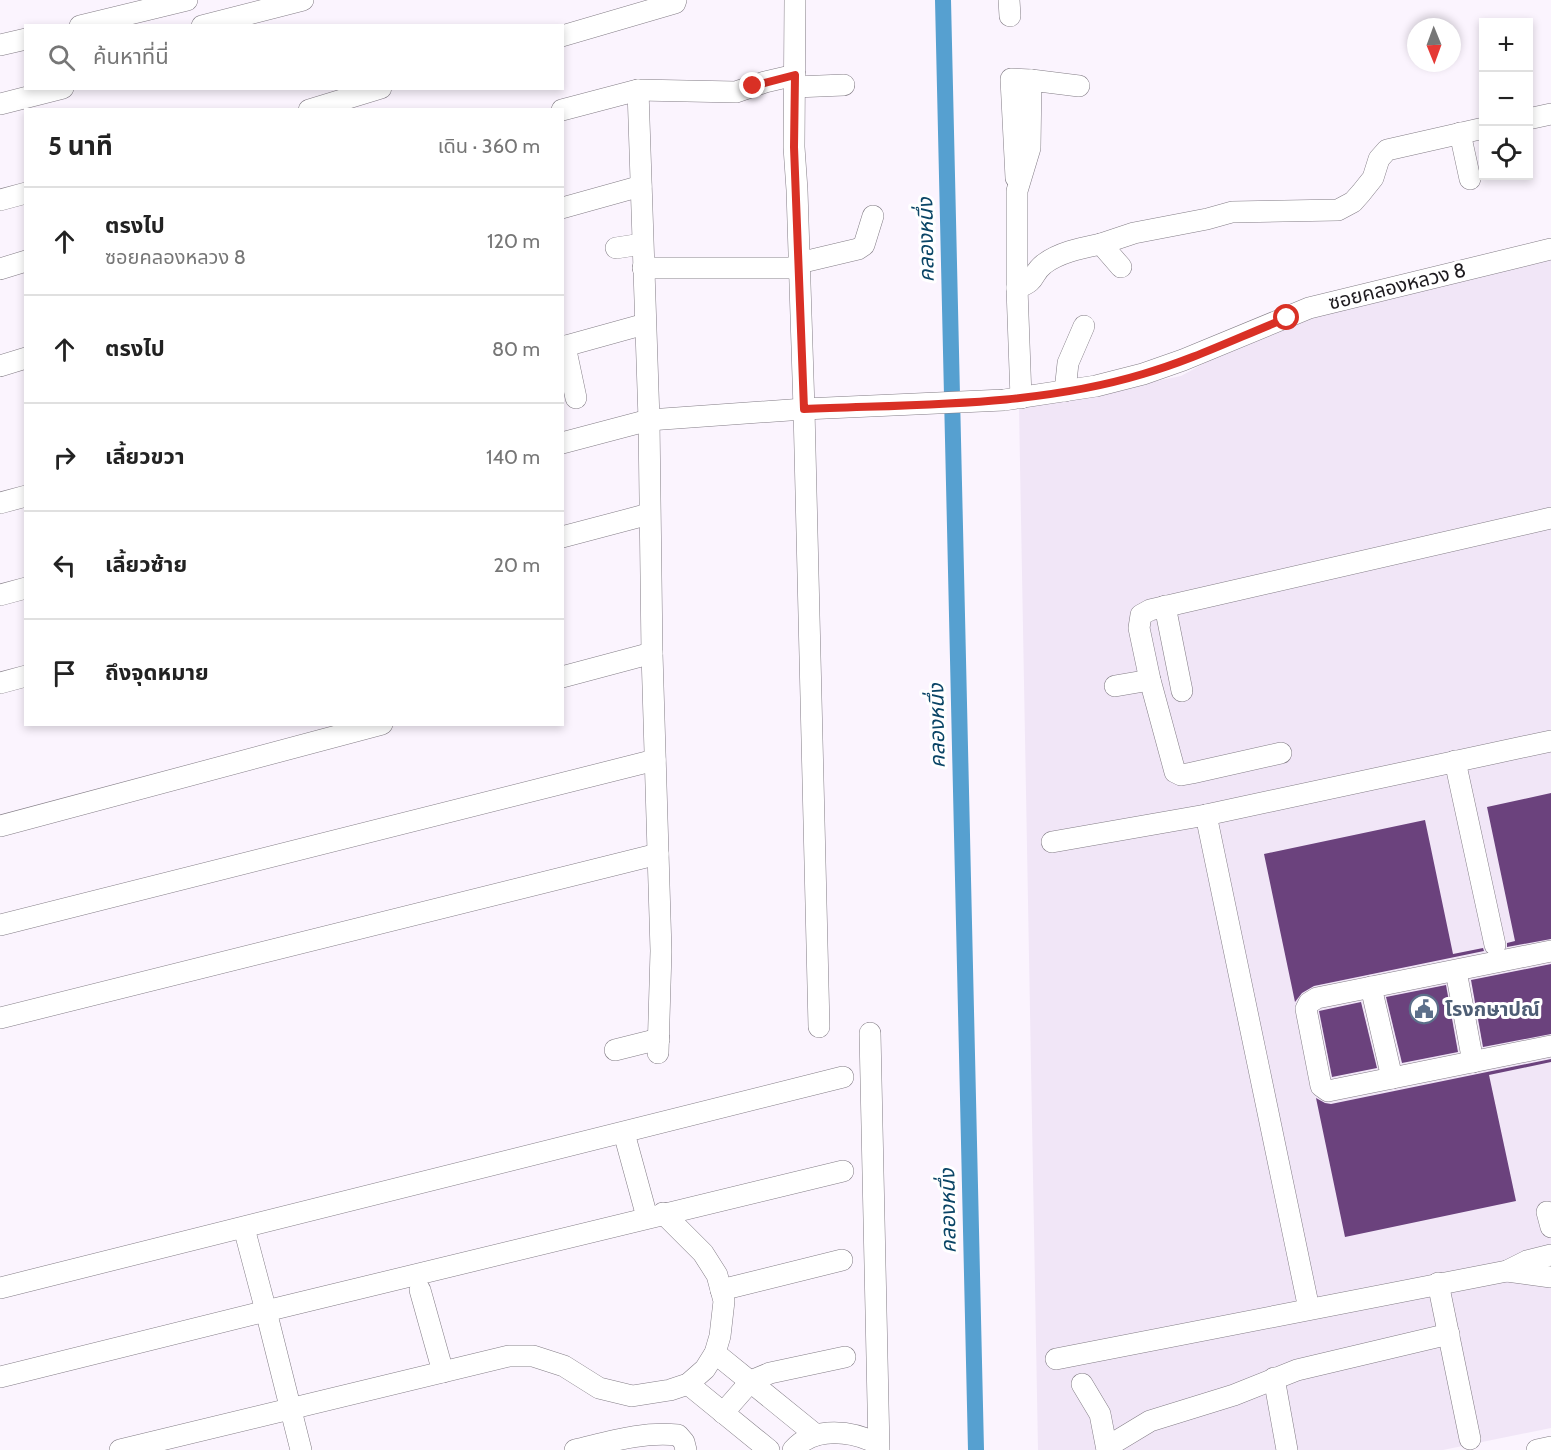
<!DOCTYPE html>
<html lang="th">
<head>
<meta charset="utf-8">
<style>
	:root { --surface:#fff; --page:#f2f2f2; --text:#222; --muted:#767676; --line:#e0e0e0 }
	body { margin:0; font-family:Cabin,"Noto Sans Thai",sans-serif; background:var(--page); color:var(--text) }
	.controls { position:absolute; right:18px; top:18px; display:grid; overflow:hidden; border-radius:0px; box-shadow:0 3px 9px #0003 }
	.controls button { width:54px; height:54px; display:grid; place-items:center; padding:0; border:0; border-bottom:2px solid var(--line); background:var(--surface); color:var(--text); font:30px sans-serif }
	.compass { position:absolute; left:1407px; top:18px; width:54px; height:54px; border-radius:50%; background:var(--surface); box-shadow:0 3px 9px #0003; rotate:179deg }
	.stop { position:absolute; width:18px; height:18px; margin:-14px; border:4px solid #d93025; border-radius:50%; background:#fff }
	.stop.end { background:#d93025; border-color:#fff; box-shadow:0 2px 6px #0008 }
	.list { margin:0; padding:0; list-style:none }
	h2 { display:flex; justify-content:space-between; align-items:center; height:78px; margin:0; padding:0 24px; font-size:26px }
	h2 small { font-size:20px; font-weight:400; color:var(--muted) }
	.list li { display:grid; grid-template-columns:39px 1fr auto; gap:18px; align-items:center; box-sizing:border-box; height:108px; padding:0 24px; border-top:2px solid var(--line) }
	.list b { display:block; font-size:22px; white-space:nowrap }
	.list p { margin:0; font-size:20px; white-space:nowrap; color:var(--muted) }
	.list em { font-size:20px; font-style:normal; color:var(--muted) }
	.icon { flex:none; width:33px; height:33px; fill:none; stroke:currentColor; stroke-width:2; stroke-linecap:round; stroke-linejoin:round }
	.map { position:relative; flex:none; width:1551px; height:1450px; overflow:hidden }
	.search { position:absolute; background:var(--surface); box-shadow:0 3px 9px #0003; left:24px; top:24px; width:540px; height:66px; display:flex; align-items:center; gap:15px; box-sizing:border-box; padding:0 21px; border-radius:0px; color:var(--muted); font-size:22px }
	.panel { position:absolute; background:var(--surface); box-shadow:0 3px 9px #0003; left:24px; top:108px; width:540px; height:618px; border-radius:0px }
	.map>svg:first-child { display:block }
</style>
</head>
<body>
<div class="map">
<svg width="1551" height="1450" viewBox="0 0 1551 1450">
	<rect width="100%" height="100%" fill="#fbf4fe"/>
	<polygon fill="#f1e6f7" points="1551,253 1551,1428 1443,1450 1038,1450 1019,409 1181,376 1287,318"/>
	<g fill="none" stroke-linecap="round" stroke-linejoin="round">
		<polyline stroke="#56a0d0" stroke-width="16" points="943,0 976,1450"/>
	</g>
	<g fill="#6b427d">
		<polygon points="1551,793 1551,939 1507,947 1507,943 1515,941 1487,807"/>
		<polygon points="1425,820 1453,954 1483,948 1484,951 1314,986 1302,993 1295,1002 1264,854"/>
		<polygon points="1551,964 1551,1034 1483,1047 1471,980"/>
		<polygon points="1446,985 1458,1052 1402,1063 1386,997"/>
		<polygon points="1361,1002 1377,1068 1332,1077 1319,1011"/>
		<polygon points="1551,1059 1551,1062 1489,1075 1516,1201 1345,1237 1316,1098 1325,1103 1331,1104"/>
	</g>
	<g fill="none" stroke-linecap="round" stroke-linejoin="round">
		<g stroke="#837d86" stroke-width="22">
			<g id="minor">
				<polyline points="795,0 794,147 797,190 804,409 819,1027"/>
				<polyline points="1009,0 1010,16"/>
				<polyline points="80,26 187,0"/>
				<polyline points="202,26 303,0"/>
				<polyline points="562,36 675,3 676,0"/>
				<polyline points="0,45 26,39"/>
				<polyline points="795,87 844,85"/>
				<polyline points="638,90 649,420 652,653 661,951 658,1053"/>
				<polyline points="0,104 63,88"/>
				<polyline points="309,110 381,88"/>
				<polyline points="562,110 638,90 736,92 765,82 795,75"/>
				<polyline points="1528,119 1551,114"/>
				<polyline points="1460,133 1470,179"/>
				<polyline points="1016,178 1011,79 1031,80"/>
				<polyline points="0,200 26,193"/>
				<polyline points="562,208 641,186"/>
				<polyline points="1101,244 1134,233 1207,219 1232,212 1338,210 1353,202 1361,193 1373,178 1379,159 1387,150 1484,128"/>
				<polyline points="616,248 642,244"/>
				<polyline points="799,263 858,249 864,245 873,216"/>
				<polyline points="643,268 799,268"/>
				<polyline points="0,269 26,261"/>
				<path d="M1017,288C1039,280 1030,275 1044,264C1060,252 1082,248 1101,244L1121,267"/>
				<polyline points="565,346 576,398"/>
				<polyline points="562,347 645,324"/>
				<polyline points="0,366 26,358"/>
				<polyline points="1065,391 1068,363 1084,326"/>
				<polyline points="1021,398 1017,288 1017,191 1030,148 1031,80 1079,86"/>
				<polyline points="562,443 649,420 804,409 1004,400 1096,386 1143,374 1183,360 1309,308 1551,249"/>
				<polyline points="0,503 26,496"/>
				<polyline points="562,537 649,514"/>
				<polyline points="0,595 26,588"/>
				<polyline points="1165,606 1182,691"/>
				<polyline points="562,677 652,653"/>
				<polyline points="0,683 26,676"/>
				<polyline points="1115,686 1150,680"/>
				<polyline points="1281,753 1192,773 1181,775 1175,772 1150,680 1139,628 1141,615 1150,610 1551,518"/>
				<polyline points="1455,761 1495,945"/>
				<polyline points="1206,815 1309,1309"/>
				<polyline points="0,826 382,724"/>
				<polyline points="1052,842 1206,815 1551,741"/>
				<polyline points="0,925 655,760"/>
				<polyline points="1551,951 1317,998 1309,1003 1306,1009 1321,1086 1328,1091 1551,1046"/>
				<polyline points="1456,971 1473,1062"/>
				<polyline points="1371,987 1392,1078"/>
				<polyline points="0,1018 658,854"/>
				<polyline points="870,1033 879,1450"/>
				<polyline points="615,1050 659,1039"/>
				<polyline points="624,1133 647,1217"/>
				<polyline points="1547,1212 1551,1227"/>
				<polyline points="1507,1271 1551,1277"/>
				<polyline points="1438,1283 1470,1439"/>
				<polyline points="0,1288 843,1077"/>
				<polyline points="420,1290 443,1372"/>
				<polyline points="721,1290 842,1260"/>
				<polyline points="715,1353 816,1435"/>
				<polyline points="1056,1359 1507,1271 1527,1261 1551,1255"/>
				<polyline points="0,1377 266,1311 244,1228"/>
				<polyline points="1274,1378 1287,1450"/>
				<polyline points="688,1384 769,1450"/>
				<polyline points="1082,1384 1100,1414 1107,1450"/>
				<polyline points="723,1413 751,1381 770,1373 845,1357"/>
				<polyline points="1107,1447 1150,1421 1234,1395 1297,1370 1449,1334"/>
				<polyline points="120,1450 509,1356 533,1356 564,1366 599,1388 632,1396 670,1390 688,1384 705,1369 715,1353 720,1336 724,1301 717,1275 703,1253 663,1213"/>
				<polyline points="301,1450 266,1311 843,1171"/>
				<path d="M575,1450C609,1442 643,1431 678,1435L684,1442L686,1450"/>
				<path d="M793,1450C815,1425 853,1431 878,1444"/>
				<polyline points="1537,1450 1551,1447"/>
			</g>
		</g>
		<use href="#minor" stroke="#fff" stroke-width="21"/>
	</g>
	<g fill="none" stroke-linecap="round" stroke-linejoin="round">
		<path stroke="#d93025" stroke-width="8" d="M753,86L795,75L794,147L804,409C916,404 1034,407 1143,374C1192,360 1239,337 1287,318"/>
	</g>
	<defs>
		<g id="civic-ring" transform="scale(1.5)"><circle r="9.5" fill="#fff" stroke="#5c6f8a" stroke-width="1.5"/><path d="M-.6-6.5H3V-4.5H.6V-3L4-1V1h2V6H-6V1h2V-1L-.6-3ZM-1.2 2.5V6h2.4V2.5Z" fill="#5c6f8a"/></g>
	</defs>
	<g fill-rule="evenodd">
		<use href="#civic-ring" x="1424" y="1009"/>
	</g>
	<g text-anchor="middle" stroke-width="6" stroke-linejoin="round" paint-order="stroke">
		<g font-size="20" fill="#1e1b1f" stroke="#fff">
			<text transform="translate(1397 286) rotate(-14)" y="7">ซอยคลองหลวง 8</text>
		</g>
		<g font-size="20" font-weight="bold" fill="#4e5e75" stroke="#fff" text-anchor="start">
			<text x="1445" y="1016">โรงกษาปณ์</text>
		</g>
		<g font-size="21" font-style="italic" fill="#0a4566" stroke="#fff">
			<text transform="translate(926 240) rotate(-91)" y="7">คลองหนึ่ง</text>
			<text transform="translate(937 726) rotate(-91)" y="7">คลองหนึ่ง</text>
			<text transform="translate(948 1211) rotate(-91)" y="7">คลองหนึ่ง</text>
		</g>
	</g>
</svg>
<div class="controls">
<button>+</button>
<button>−</button>
<button><svg class="icon" aria-label="locate" viewBox="0 0 24 24"><circle cx="12" cy="12" r="6"/><path d="M12 2v4M12 18v4M2 12h4M18 12h4"/></svg></button>
</div>
<svg class="compass" viewBox="-18 -18 36 36"><path d="M0-13l5 13h-10z" fill="#e53935"/><path d="M0 13l5-13h-10z" fill="#767676"/></svg>
<div class="stop" style="left:1287px;top:318px"></div>
<div class="stop end" style="left:753px;top:86px"></div>
<div class="search"><svg class="icon" aria-label="search" viewBox="0 0 24 24"><circle cx="10" cy="10" r="6"/><path d="M15 15l6 6"/></svg>ค้นหาที่นี่</div>
<section class="panel">
<h2>5 นาที<small>เดิน · 360 m</small></h2>
<ul class="list">
<li><svg class="icon" aria-label="ahead" viewBox="0 0 24 24"><path d="M12 20V5M6 11l6-6 6 6"/></svg><div><b>ตรงไป</b><p>ซอยคลองหลวง 8</p></div><em>120 m</em></li>
<li><svg class="icon" aria-label="ahead" viewBox="0 0 24 24"><path d="M12 20V5M6 11l6-6 6 6"/></svg><div><b>ตรงไป</b></div><em>80 m</em></li>
<li><svg class="icon" aria-label="right" viewBox="0 0 24 24"><path d="M7 20v-9h11M14 6l5 5-5 5"/></svg><div><b>เลี้ยวขวา</b></div><em>140 m</em></li>
<li><svg class="icon" aria-label="left" viewBox="0 0 24 24"><path d="M17 20v-9H6M10 6l-5 5 5 5"/></svg><div><b>เลี้ยวซ้าย</b></div><em>20 m</em></li>
<li><svg class="icon" aria-label="arrive" viewBox="0 0 24 24"><path d="M6 21V4h12l-3 4 3 4H6"/></svg><div><b>ถึงจุดหมาย</b></div></li>
</ul>
</section>
</div>
</body>
</html>
